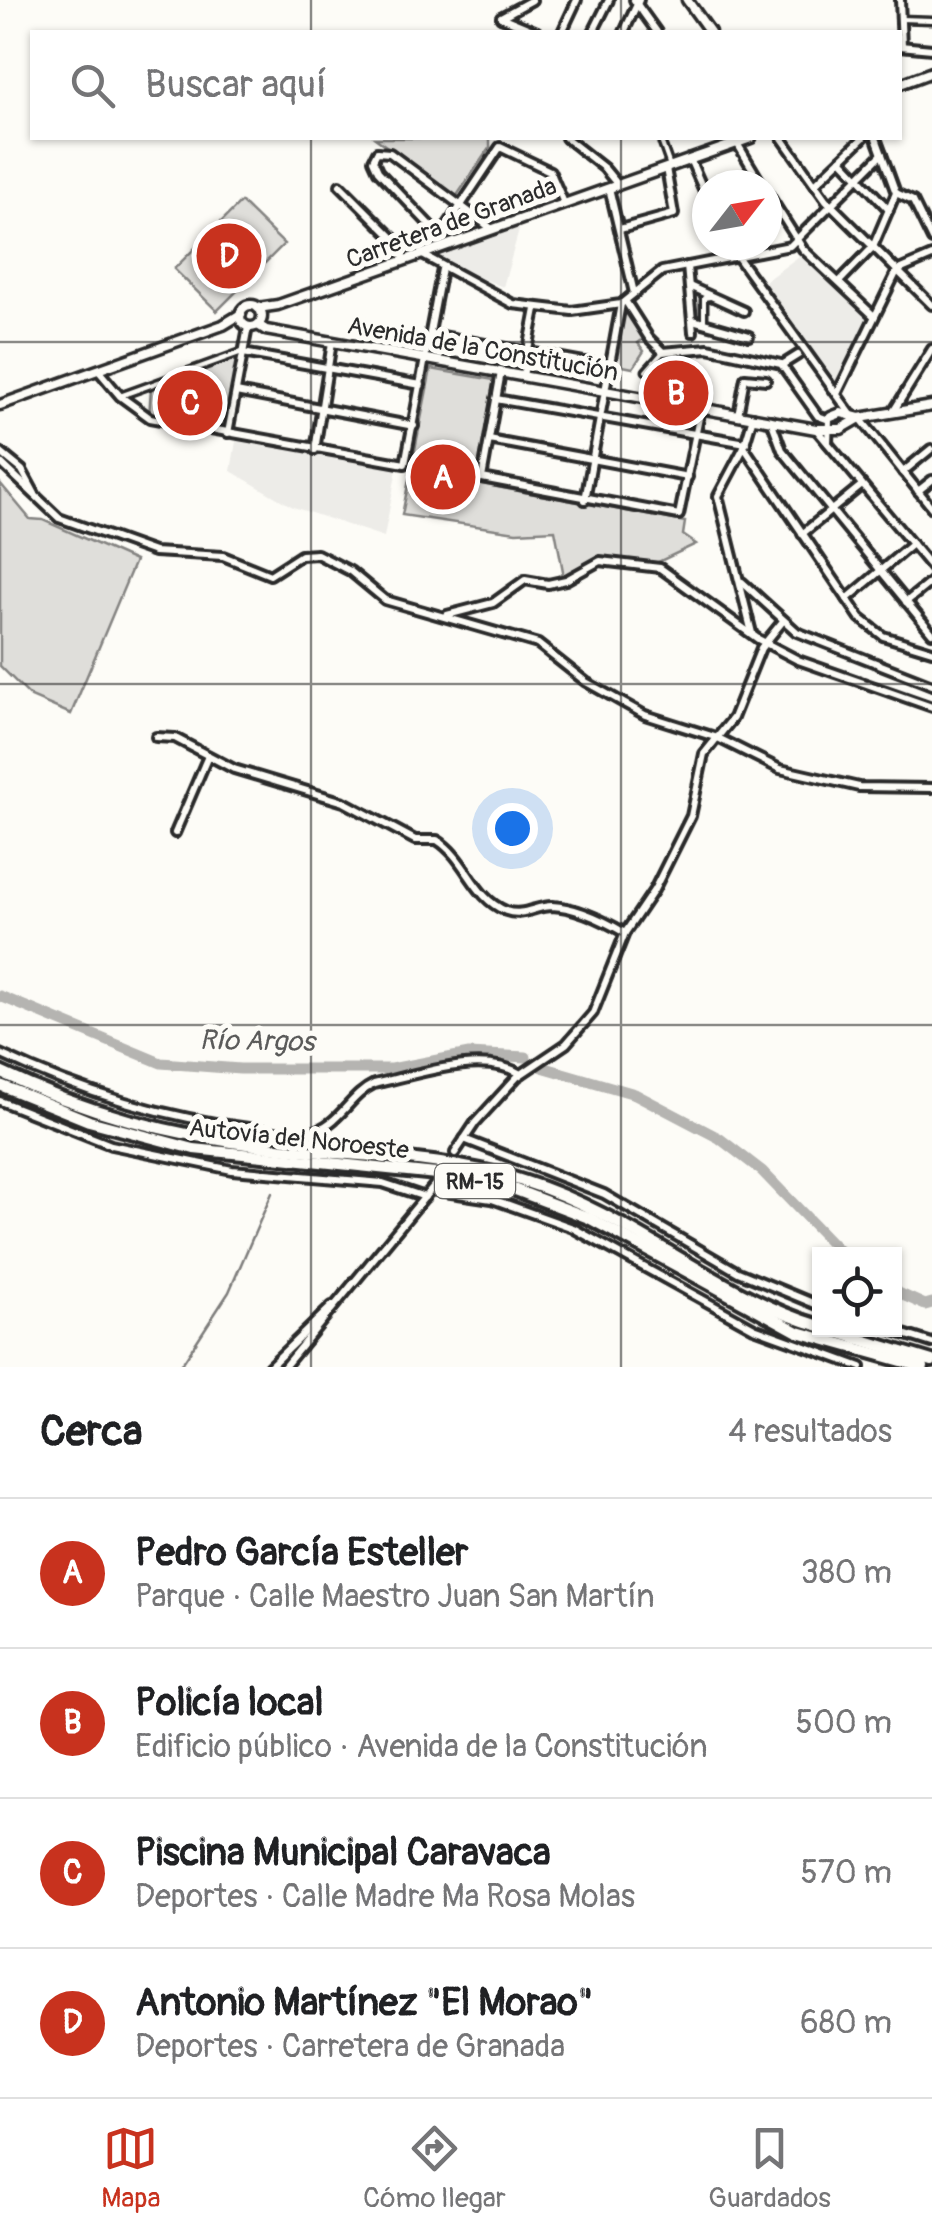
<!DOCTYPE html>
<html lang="es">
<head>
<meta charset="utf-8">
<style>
	:root { --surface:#fff; --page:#f2f2f2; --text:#202124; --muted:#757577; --line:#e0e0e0; --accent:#c8321e }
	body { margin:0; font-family:Pangolin,sans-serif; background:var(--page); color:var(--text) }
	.controls { position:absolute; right:30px; bottom:30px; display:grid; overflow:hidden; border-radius:0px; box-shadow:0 2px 8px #0004 }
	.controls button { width:90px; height:90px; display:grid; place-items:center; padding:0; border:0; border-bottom:2px solid var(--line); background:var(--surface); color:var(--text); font:50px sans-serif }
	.compass { position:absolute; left:692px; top:170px; width:90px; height:90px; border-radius:50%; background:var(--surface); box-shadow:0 2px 8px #0004; rotate:59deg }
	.you { position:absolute; left:512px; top:828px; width:35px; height:35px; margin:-25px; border:8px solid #fff; border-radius:50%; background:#1a73e8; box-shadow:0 0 0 15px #1a73e833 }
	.badge { display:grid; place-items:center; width:65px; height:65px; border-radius:50%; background:var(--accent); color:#fff; font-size:32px; font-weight:700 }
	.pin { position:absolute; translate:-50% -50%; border:5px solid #fff; box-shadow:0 2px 10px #0006 }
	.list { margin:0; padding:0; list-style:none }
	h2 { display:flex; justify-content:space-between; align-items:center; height:130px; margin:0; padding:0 40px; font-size:42px }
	h2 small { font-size:32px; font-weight:400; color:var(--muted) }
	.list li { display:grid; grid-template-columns:65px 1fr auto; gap:30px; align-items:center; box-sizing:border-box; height:150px; padding:0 40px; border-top:2px solid var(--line) }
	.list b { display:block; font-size:38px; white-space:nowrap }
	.list p { margin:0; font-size:32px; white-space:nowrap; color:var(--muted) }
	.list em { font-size:32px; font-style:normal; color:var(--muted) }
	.icon { flex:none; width:55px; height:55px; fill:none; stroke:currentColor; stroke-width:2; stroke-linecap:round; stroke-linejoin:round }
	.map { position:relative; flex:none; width:932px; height:1367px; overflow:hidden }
	.search { position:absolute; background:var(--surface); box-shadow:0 2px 8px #0004; left:30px; right:30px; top:30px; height:110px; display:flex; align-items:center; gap:25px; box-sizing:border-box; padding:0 35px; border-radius:0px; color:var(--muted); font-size:38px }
	.sheet { height:730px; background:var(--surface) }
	nav { display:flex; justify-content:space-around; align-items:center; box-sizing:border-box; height:140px; border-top:2px solid var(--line); background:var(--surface); font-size:28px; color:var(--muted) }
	nav a { display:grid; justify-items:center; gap:5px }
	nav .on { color:var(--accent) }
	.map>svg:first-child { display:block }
</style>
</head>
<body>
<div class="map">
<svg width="932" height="1367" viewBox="0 0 932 1367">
	<rect width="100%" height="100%" fill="#fdfcf7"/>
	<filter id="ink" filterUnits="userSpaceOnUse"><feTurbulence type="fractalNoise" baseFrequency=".01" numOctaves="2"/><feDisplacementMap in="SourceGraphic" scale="20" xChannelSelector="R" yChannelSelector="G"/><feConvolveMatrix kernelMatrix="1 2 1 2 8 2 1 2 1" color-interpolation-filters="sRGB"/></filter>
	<g filter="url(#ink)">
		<g fill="#edece8">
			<polygon points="521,223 503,287 434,259 432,255"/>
			<polygon points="802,254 868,318 837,385 761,284"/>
			<polygon points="237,435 398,464 384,537 293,507 231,471"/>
		</g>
		<g fill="#dfdeda" stroke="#858482" stroke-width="2.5">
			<polygon points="375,138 490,138 490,147 456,197"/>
			<polygon points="241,202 284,244 217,311 174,269"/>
			<polygon points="626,307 646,337 638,343 644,351 633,368 613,364"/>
			<polygon points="238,356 224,433 149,418 151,387"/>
			<polygon points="431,369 494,380 476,483 685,522 683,535 696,544 652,565 607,560 554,582 563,571 555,530 516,532 402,515"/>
			<polygon points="0,483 30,519 43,520 135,561 71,714 31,697 0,666"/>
		</g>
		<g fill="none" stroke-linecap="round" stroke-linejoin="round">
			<polyline stroke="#7e7d7b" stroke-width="2.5" points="180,1367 229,1292 272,1193"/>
			<g stroke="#b5b4b1" stroke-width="11">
				<polyline points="0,996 161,1063 240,1069 391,1069 469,1054 526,1057"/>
				<polyline points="542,1067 635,1094 719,1138 762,1171 842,1254"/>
				<polyline points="894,1291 925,1305 932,1303"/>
			</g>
			<g stroke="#2b2b2b" stroke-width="11">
				<g id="pedestrian">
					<polyline points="900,19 932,20"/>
					<polyline points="660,138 670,166"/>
					<polyline points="704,322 704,298 710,297"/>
					<polyline points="646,371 663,352"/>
					<polyline points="120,396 242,352"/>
				</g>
			</g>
			<g stroke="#2b2b2b" stroke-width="14">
				<g id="minor">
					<polyline points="634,0 657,32"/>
					<polyline points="900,0 902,46"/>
					<polyline points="501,17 537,32"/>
					<polyline points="501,17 532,0"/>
					<polyline points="562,32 577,0"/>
					<polyline points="593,32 609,0"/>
					<polyline points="624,32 639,0"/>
					<polyline points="900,46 932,49"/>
					<polyline points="566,138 604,168 618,185"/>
					<polyline points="782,138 826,200 932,305"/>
					<polyline points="737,143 762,185"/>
					<polyline points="690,159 707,198"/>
					<polyline points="841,159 889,210"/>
					<polyline points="815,184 863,138"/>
					<polyline points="340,185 396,241 405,260"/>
					<polyline points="609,188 634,293"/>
					<polyline points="767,192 803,249 874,316"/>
					<polyline points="896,193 913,201 932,240"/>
					<polyline points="620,229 674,214 666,168"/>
					<polyline points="441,235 500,147 550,171 564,203"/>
					<polyline points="441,237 378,171 373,160 377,152 390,153 492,229"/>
					<polyline points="729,245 853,417"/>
					<polyline points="421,254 513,304 572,311 621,304 662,271 790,246 882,154"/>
					<polyline points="687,266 693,332"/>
					<polyline points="839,282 873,247 896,193 876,138"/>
					<polyline points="689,286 744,311"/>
					<polyline points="626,302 649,338 663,352 708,348 781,364 818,416 829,420 828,443"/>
					<polyline points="693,320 749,336"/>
					<polyline points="431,334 611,367"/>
					<polyline points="243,353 421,385"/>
					<polyline points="782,365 798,355"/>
					<polyline points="98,370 120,396 150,418 405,464 442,269"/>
					<polyline points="501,372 482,478 679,515 701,408"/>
					<polyline points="523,376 536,309"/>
					<polyline points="236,392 414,426"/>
					<polyline points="837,394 897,271 932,256"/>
					<polyline points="496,399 746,443"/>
					<polyline points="893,412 932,349"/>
					<polyline points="738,415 745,378 766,380"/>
					<polyline points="860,418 932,508"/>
					<polyline points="771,420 782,450 932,633"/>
					<polyline points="816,429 932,568"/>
					<polyline points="228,433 248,327"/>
					<polyline points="489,440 688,477"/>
					<polyline points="744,447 860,618 883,636 932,651"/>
					<polyline points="315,450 332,342"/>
					<polyline points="0,452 22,470 35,494"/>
					<polyline points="0,462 59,518 154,552 223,556 270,575 301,555 317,554 350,571 385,600 538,644 586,682 645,715 718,738 780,769 859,787 932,788"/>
					<polyline points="903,472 931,449"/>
					<polyline points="918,491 932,480"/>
					<polyline points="585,500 621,304"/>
					<polyline points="802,534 862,485"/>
					<polyline points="742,582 797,632 932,685"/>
					<polyline points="847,599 912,544"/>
					<polyline points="906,602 932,581"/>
					<polyline points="447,615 493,603 525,580 548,584 566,580 600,561 660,568 758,639 798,660 932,707"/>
					<polyline points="752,633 718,496 744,447 753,417"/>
					<path d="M156,737L175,738L234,769L344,802L415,840H437C467,859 473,898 506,911C523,917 535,906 552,906C577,907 603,920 625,933"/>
					<polyline points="175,833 208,756"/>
					<path d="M0,1054C80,1092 167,1118 255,1129C272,1131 292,1137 308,1133C340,1126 348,1096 374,1084C415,1075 481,1051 521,1074"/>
					<polyline points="0,1101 111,1145 232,1170 383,1183 425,1197"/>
					<polyline points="464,1139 604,1194 738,1272 820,1306"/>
					<polyline points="455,1153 475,1123 517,1077 566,1044 593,1013 625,933 654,890 691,816 704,754 733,718 761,648 783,621"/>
					<polyline points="431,1190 492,1199 573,1228 754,1328 861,1367"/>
					<polyline points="891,1330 932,1343"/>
					<polyline points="269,1367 332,1306"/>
					<polyline points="284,1367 437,1182"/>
				</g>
			</g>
			<g stroke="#2b2b2b" stroke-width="15">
				<g id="tertiary">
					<polyline points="687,0 710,32"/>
					<polyline points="258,325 266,330 816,429 841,429 860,418"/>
					<polyline points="831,417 841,413 860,418 932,406"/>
				</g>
			</g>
			<g stroke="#2b2b2b" stroke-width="15">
				<g id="secondary">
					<polyline points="900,84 932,72"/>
					<circle cx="251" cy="316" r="11"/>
					<polyline points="258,308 278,305 751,138"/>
					<polyline points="0,405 223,325 241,314"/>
				</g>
			</g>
			<g stroke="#2b2b2b" stroke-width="18">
				<g id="motorway">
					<path d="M0,1072C88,1114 181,1138 278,1148C361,1157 446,1156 526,1182C632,1215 718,1296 820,1326"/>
					<polyline points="0,1085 89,1121 194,1149 446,1175 513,1189 589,1218 798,1332 923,1367"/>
					<polyline points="830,1330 932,1361"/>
				</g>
			</g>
			<use href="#pedestrian" stroke="#fdfcf7" stroke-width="4"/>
			<use href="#minor" stroke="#fdfcf7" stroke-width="6"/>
			<use href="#tertiary" stroke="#fdfcf7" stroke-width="8"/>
			<use href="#secondary" stroke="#fdfcf7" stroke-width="8"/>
			<use href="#motorway" stroke="#fdfcf7" stroke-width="10"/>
		</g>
	</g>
	<path fill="none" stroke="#2b2b2b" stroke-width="2.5" stroke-opacity="0.55" d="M311,0V32M621,0V32M311,138V1367M621,138V1367M0,342H932M0,684H932M0,1025H932"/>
	<g text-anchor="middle" stroke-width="10" stroke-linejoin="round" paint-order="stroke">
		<rect fill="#fdfcf7" stroke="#6a6a68" stroke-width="2.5" x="435" y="1164" width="80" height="34" rx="8"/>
		<g font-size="22" font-weight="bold" fill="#2b2b2b">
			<text x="475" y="1189">RM-15</text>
		</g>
		<g font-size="25" fill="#2b2b2b" stroke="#fdfcf7">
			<text transform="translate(451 222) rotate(-20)" y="9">Carretera de Granada</text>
			<text transform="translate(483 348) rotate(10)" y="9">Avenida de la Constitución</text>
			<text transform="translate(299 1138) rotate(6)" y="9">Autovía del Noroeste</text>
		</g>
		<g font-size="28" font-style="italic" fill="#5b5b5a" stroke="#fdfcf7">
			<text transform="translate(257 1040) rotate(1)" y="10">Río Argos</text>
		</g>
	</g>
</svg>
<div class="controls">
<button><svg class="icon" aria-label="locate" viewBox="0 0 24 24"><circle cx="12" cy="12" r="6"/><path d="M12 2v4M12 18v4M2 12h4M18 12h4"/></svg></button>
</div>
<svg class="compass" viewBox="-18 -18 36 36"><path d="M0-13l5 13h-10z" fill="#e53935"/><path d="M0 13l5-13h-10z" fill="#757577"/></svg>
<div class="you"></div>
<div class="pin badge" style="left:443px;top:477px">A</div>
<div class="pin badge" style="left:676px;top:393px">B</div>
<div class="pin badge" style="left:190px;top:403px">C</div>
<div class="pin badge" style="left:229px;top:256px">D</div>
<div class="search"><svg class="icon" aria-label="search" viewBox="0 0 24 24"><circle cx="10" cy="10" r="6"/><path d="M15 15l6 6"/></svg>Buscar aquí</div>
</div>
<section class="sheet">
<h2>Cerca<small>4 resultados</small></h2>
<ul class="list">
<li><span class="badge">A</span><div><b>Pedro García Esteller</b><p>Parque · Calle Maestro Juan San Martín</p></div><em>380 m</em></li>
<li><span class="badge">B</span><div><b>Policía local</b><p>Edificio público · Avenida de la Constitución</p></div><em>500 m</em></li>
<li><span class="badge">C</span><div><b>Piscina Municipal Caravaca</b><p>Deportes · Calle Madre Mª Rosa Molas</p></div><em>570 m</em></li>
<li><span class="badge">D</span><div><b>Antonio Martínez &quot;El Morao&quot;</b><p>Deportes · Carretera de Granada</p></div><em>680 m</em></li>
</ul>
</section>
<nav>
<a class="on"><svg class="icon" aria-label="map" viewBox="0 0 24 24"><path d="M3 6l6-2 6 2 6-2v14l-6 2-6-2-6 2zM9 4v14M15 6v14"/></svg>Mapa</a>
<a><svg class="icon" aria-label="directions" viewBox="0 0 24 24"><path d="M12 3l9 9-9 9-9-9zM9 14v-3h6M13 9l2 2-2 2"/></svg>Cómo llegar</a>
<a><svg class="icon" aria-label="saved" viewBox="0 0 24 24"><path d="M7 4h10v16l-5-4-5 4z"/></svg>Guardados</a>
</nav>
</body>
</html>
